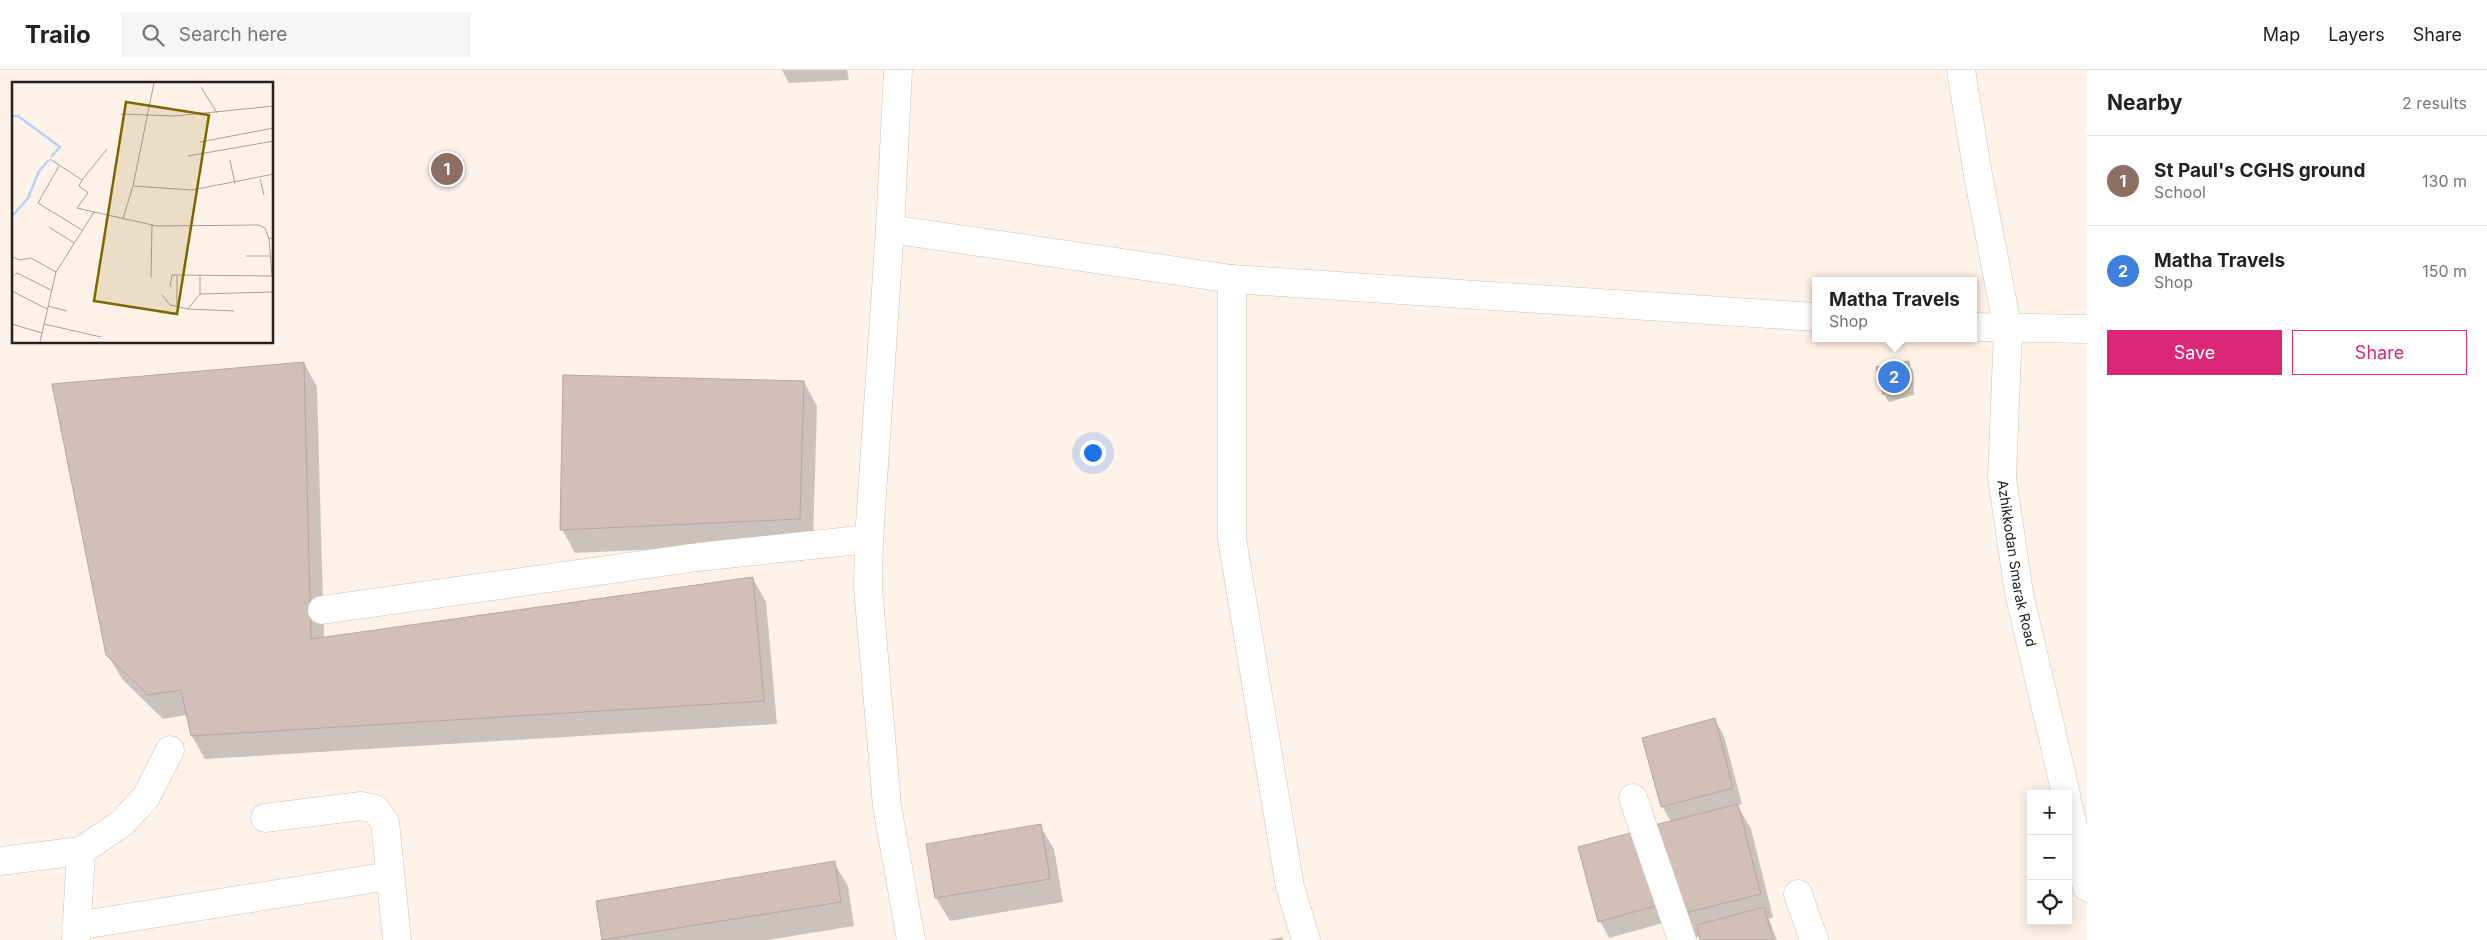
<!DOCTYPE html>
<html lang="en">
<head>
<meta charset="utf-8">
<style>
	:root { --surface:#fff; --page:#f6f6f6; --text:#222; --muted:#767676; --line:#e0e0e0; --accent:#db2777 }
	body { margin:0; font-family:Inter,sans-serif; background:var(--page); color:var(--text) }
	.controls { position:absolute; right:15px; bottom:15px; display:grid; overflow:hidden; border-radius:0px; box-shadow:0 2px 12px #0003 }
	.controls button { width:45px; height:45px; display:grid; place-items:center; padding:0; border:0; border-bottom:1px solid var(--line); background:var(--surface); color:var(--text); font:25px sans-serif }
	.you { position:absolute; left:1092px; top:382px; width:18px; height:18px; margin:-12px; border:4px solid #fff; border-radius:50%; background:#1a73e8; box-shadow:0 0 0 8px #1a73e833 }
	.badge { display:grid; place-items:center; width:32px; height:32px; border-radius:50%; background:var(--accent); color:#fff; font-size:16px; font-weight:700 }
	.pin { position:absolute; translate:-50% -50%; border:2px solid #fff; box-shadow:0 1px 5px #0006 }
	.popup { position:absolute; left:1812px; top:207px; width:165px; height:65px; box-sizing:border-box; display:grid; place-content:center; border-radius:0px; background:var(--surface); filter:drop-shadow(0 1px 4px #0005); font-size:16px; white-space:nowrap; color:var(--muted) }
	.popup b { font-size:19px; color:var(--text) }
	.popup::after { content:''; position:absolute; left:50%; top:100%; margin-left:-10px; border:10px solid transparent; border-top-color:var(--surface) }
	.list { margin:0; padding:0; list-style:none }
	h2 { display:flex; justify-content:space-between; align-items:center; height:65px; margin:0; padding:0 20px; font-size:21px }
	h2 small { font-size:16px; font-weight:400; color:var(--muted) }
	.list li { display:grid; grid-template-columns:32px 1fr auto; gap:15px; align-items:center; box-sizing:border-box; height:90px; padding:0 20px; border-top:1px solid var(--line) }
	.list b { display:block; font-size:19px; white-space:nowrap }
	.list p { margin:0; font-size:16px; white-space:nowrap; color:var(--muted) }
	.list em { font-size:16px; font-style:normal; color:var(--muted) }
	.actions { display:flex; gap:10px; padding:15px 20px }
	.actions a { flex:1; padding:11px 0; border:1px solid var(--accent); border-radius:0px; text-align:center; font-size:18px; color:var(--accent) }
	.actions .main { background:var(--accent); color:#fff }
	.icon { flex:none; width:28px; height:28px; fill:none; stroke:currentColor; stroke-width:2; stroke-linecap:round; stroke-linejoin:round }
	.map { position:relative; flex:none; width:2087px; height:870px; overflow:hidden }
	header { display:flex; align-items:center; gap:30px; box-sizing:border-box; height:70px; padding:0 25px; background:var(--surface); border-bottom:1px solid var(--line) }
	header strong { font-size:24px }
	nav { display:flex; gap:28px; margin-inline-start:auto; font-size:18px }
	.search { width:350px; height:45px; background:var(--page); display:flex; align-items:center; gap:12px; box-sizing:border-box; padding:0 18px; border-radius:0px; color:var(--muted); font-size:19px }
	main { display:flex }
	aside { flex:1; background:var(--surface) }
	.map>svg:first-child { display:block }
</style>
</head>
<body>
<header>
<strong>Trailo</strong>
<div class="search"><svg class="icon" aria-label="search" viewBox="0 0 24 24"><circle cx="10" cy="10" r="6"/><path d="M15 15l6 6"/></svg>Search here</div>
<nav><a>Map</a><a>Layers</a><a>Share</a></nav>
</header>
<main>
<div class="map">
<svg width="2087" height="870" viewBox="0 0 2087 870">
	<rect width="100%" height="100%" fill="#fff3e9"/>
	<g fill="#0003">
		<polygon points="782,0 847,0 849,10 789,13"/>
		<polygon points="304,293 317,317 324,569 753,509 766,532 777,654 205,689 192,666 187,645 163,649 122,609 108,585"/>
		<polygon points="1908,293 1913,301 1914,325 1889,332 1884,324 1878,298"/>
		<polygon points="804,312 817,336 813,472 575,483 562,459"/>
		<polygon points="1715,650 1724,666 1742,734 1737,735 1751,759 1773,847 1769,849 1777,870 1702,870 1701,866 1692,868 1678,844 1671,752 1662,736"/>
		<polygon points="1040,756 1054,779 1063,832 950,851 936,828"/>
		<polygon points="1633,763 1663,853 1609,868 1600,851"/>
		<polygon points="834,793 848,816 854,856 768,870 603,870 597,832"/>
		<polygon points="1282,867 1283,870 1267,870"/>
	</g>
	<g fill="#d1bfb8" stroke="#b7a69f">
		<polygon points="1909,291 1910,316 1883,324 1876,297"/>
		<polygon points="304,292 311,569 753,507 764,631 191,666 181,620 148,625 106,585 52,314"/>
		<polygon points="563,305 804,311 800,449 560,460"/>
		<polygon points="1715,648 1733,718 1661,737 1642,668"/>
		<polygon points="1738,734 1761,824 1677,845 1655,755"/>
		<polygon points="1041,754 1050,809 935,828 926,774"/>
		<polygon points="1634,762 1655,836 1598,852 1578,777"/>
		<polygon points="835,791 841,832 602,870 596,831"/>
		<polygon points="1764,837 1773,870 1700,870 1697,855"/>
	</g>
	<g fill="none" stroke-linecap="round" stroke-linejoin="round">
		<g stroke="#cdbfb3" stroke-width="29">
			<g id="minor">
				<polyline points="898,0 890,159 869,469 868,518 887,736 911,870"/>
				<path id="s1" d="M1961,0L1978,105L2008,260L2002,408L2019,523L2066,724"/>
				<polyline points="890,159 1232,209"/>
				<polyline points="1973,257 2087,259"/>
				<polyline points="322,540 698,487 869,469"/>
				<polyline points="1633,728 1682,870"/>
				<polyline points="2068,735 2087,817"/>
				<polyline points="265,748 361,736 375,739 385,752 397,870"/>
				<polyline points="0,791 81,781"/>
				<polyline points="1798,824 1814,870"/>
				<polyline points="76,856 389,806"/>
				<polyline points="76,870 81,781 122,753 146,727 170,680"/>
				<polyline points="1306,870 1290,817 1232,469 1232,209 1815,247"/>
			</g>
		</g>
		<use href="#minor" stroke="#fff" stroke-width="28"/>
	</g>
	<g text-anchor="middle" stroke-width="5" stroke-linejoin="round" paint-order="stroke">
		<g font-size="14" fill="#25201c" stroke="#fff">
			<text dy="5" stroke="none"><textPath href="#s1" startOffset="499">Azhikkodan Smarak Road</textPath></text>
		</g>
	</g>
	<g transform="translate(12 12)">
		<rect width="261" height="261" fill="#fff3e9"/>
		<path fill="none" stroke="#b5d3f7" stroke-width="2.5" d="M0,34H6L48,65L39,75M0,134L16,116L27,89L37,78"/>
		<path fill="none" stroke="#a89f97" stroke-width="1" d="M142,1L121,104L180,108L262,92M189,5L205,31M109,32L163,34L262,24M188,60L262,46M176,74L262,59M38,77L70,98L67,104L76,111L65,126L82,130M218,78L223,102M47,84L26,121L70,148M248,97L252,113M70,98L95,67M111,136L121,104M37,145L62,161M234,174H258M0,175L8,178L19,176L44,190M165,194V224M0,195L5,191L39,208M139,196L140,143M158,205L160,193L260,194L257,157M0,209L35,227M188,212L262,210M150,213L158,223L176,227L188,212V195M36,224L55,229M176,227L222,229M0,242L30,251M32,242L89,255M28,260L44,190L82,130L145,144L247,143L253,146L257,157L262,155"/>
		<path fill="#7e6700" fill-opacity="0.15" stroke="#7e6700" stroke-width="2.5" d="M114,20L197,33L165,232L82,219Z"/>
		<rect width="261" height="261" fill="none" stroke="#25201c" stroke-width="2.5"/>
	</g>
</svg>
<div class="controls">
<button>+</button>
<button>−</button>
<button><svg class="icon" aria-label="locate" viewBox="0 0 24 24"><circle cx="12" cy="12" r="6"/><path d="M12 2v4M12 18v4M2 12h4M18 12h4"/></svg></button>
</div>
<div class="you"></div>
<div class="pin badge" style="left:447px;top:99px;background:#8d6e63">1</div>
<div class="pin badge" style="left:1894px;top:307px;background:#3f7fe0">2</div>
<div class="popup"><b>Matha Travels</b>Shop</div>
</div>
<aside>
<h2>Nearby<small>2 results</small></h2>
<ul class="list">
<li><span class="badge" style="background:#8d6e63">1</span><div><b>St Paul's CGHS ground</b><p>School</p></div><em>130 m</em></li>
<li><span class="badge" style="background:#3f7fe0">2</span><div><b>Matha Travels</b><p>Shop</p></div><em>150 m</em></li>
</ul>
<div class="actions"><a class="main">Save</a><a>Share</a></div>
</aside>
</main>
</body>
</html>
